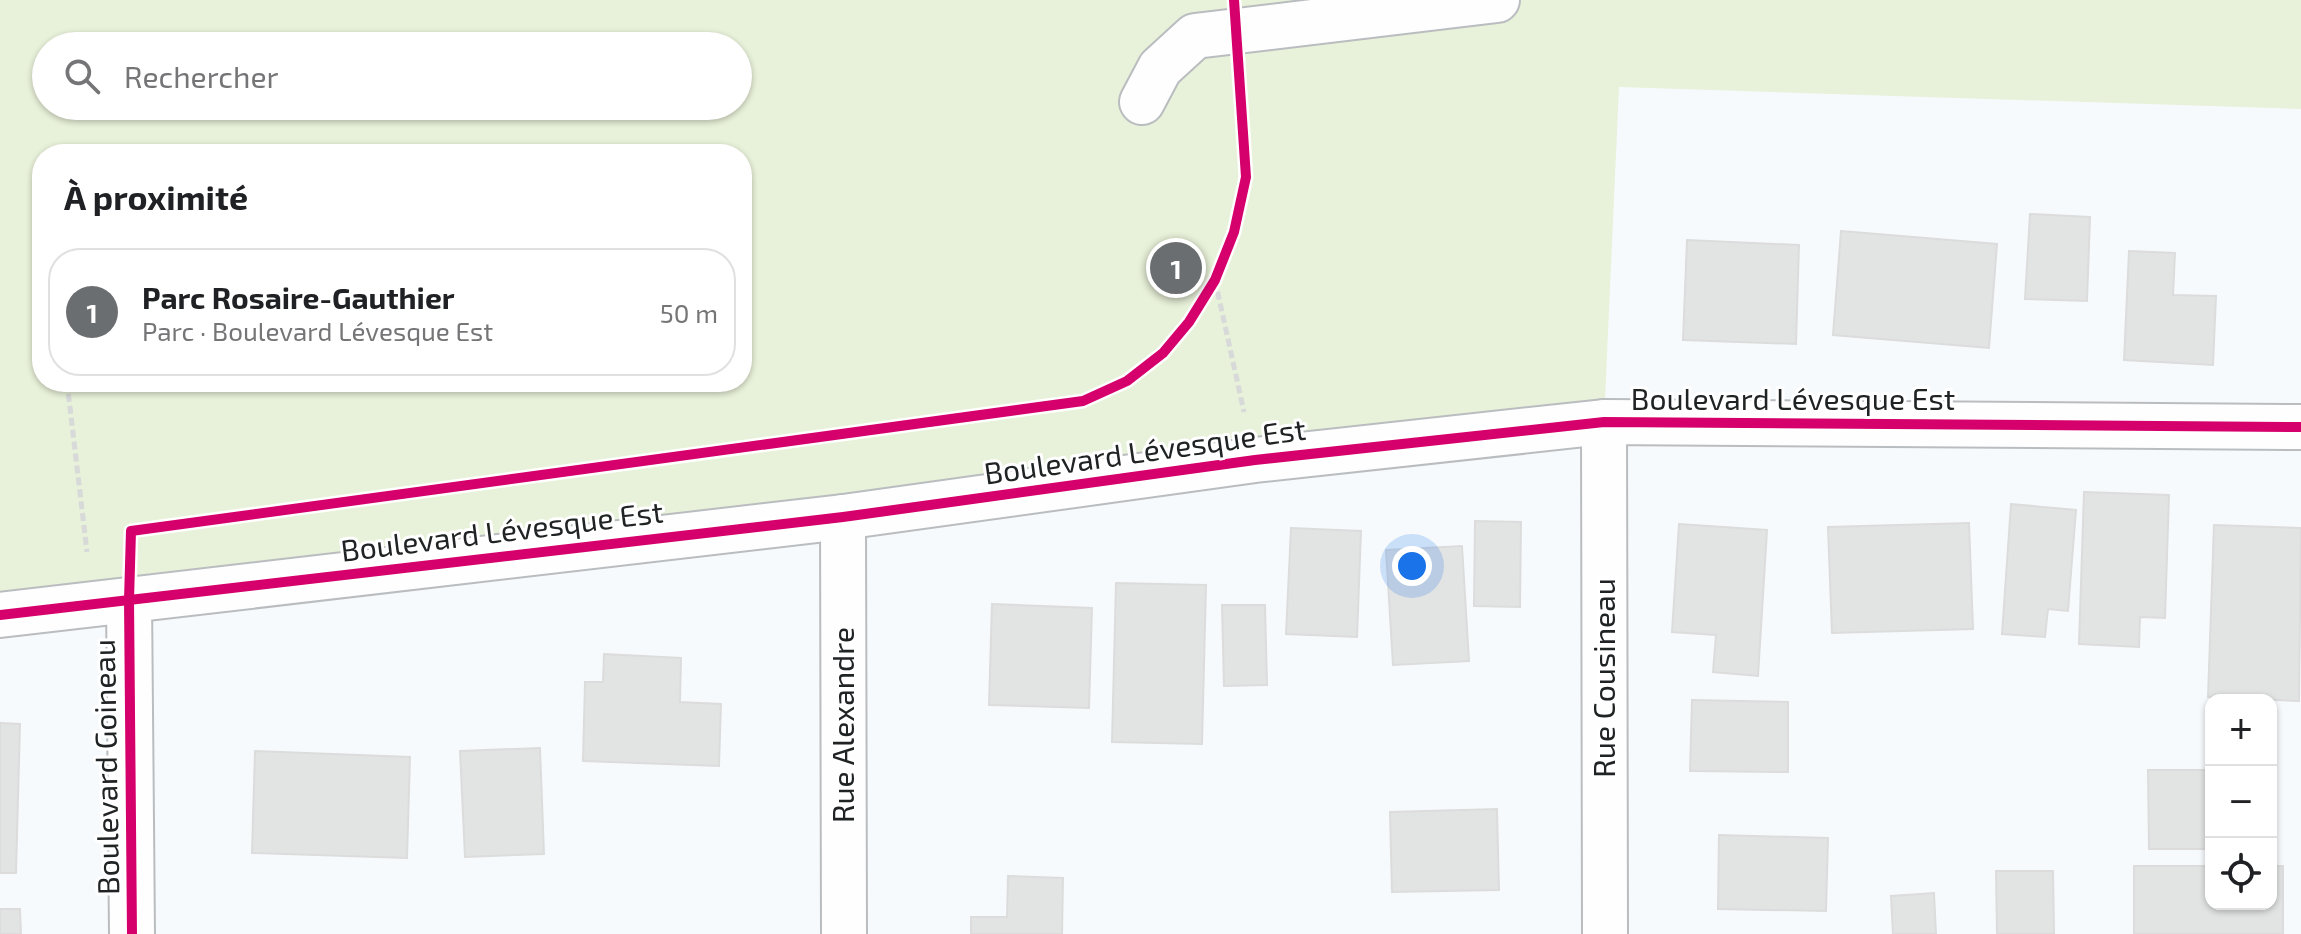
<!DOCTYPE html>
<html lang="fr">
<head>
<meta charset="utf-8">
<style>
	:root { --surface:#fff; --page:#f2f2f2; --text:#202124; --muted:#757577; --line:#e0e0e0; --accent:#6b6e70 }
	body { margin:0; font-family:"Exo 2",sans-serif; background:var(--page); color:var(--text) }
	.controls { position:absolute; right:24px; bottom:24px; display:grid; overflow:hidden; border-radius:16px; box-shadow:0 2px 6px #0004 }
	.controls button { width:72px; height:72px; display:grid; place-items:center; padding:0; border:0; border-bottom:2px solid var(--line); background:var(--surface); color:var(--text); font:40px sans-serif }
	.you { position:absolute; left:1412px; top:566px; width:28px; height:28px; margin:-20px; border:6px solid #fff; border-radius:50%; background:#1a73e8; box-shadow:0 0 0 12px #1a73e833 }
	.badge { display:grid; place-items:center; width:52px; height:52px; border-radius:50%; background:var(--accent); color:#fff; font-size:26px; font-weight:700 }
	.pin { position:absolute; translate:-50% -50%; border:4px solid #fff; box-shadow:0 2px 8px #0006 }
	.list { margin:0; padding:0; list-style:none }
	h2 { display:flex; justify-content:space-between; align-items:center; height:104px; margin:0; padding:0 32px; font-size:34px }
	h2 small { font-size:26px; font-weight:400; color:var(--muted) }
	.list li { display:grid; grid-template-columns:52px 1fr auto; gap:24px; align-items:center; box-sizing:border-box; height:128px; margin:0 16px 16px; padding:0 16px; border:2px solid var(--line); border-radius:32px }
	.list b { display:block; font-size:30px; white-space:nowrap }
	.list p { margin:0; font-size:26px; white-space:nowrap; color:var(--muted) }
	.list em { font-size:26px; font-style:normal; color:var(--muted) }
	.icon { flex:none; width:44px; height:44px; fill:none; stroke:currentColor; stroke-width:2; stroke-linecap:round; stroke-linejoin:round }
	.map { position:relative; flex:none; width:2301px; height:934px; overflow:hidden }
	.search { position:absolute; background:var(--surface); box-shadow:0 2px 6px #0004; left:32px; top:32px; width:720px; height:88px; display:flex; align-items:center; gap:20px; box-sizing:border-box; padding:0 28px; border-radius:44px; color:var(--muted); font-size:30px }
	.panel { position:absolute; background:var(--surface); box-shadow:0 2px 6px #0004; left:32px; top:144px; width:720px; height:248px; border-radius:32px }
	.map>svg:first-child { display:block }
</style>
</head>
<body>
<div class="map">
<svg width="2301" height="934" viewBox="0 0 2301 934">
	<rect width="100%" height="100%" fill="#f7fafd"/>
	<path fill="#e8f1d9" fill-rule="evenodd" d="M0,0H2301V109L1619,87L1604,422L0,615ZM46,46H738V106H46ZM42,154H742V382H42Z"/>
	<g fill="#e2e3e3" stroke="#dcdcdc" stroke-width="2">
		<polygon points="2030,214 2090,217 2087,301 2025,299"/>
		<polygon points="1841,231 1997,244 1989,348 1833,335"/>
		<polygon points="1687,240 1799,245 1796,344 1683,340"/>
		<polygon points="2129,251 2175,253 2173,295 2216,296 2213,365 2124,360"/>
		<polygon points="2084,492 2169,495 2165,618 2140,617 2139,647 2079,644"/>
		<polygon points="2011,504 2076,510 2068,611 2048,609 2045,637 2002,634"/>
		<polygon points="1475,521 1521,522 1520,607 1474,606"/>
		<polygon points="1969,523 1973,629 1832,633 1828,527"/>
		<polygon points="1679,524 1767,530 1758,676 1713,672 1716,635 1672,632"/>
		<polygon points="2214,525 2301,528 2299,701 2208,697"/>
		<polygon points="1291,528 1361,531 1357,637 1286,634"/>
		<polygon points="1462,546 1469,661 1393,665 1386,550"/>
		<polygon points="1116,583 1206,585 1202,744 1112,742"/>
		<polygon points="992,604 1092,608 1089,708 989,705"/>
		<polygon points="1222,605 1265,605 1267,685 1224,686"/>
		<polygon points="604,654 681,658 680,702 721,704 719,766 583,761 585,682 603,682"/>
		<polygon points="1692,700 1788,702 1788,772 1690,771"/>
		<polygon points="0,723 20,724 16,873 0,873"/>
		<polygon points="540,748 544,854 465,857 460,751"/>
		<polygon points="255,751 410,757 407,858 252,853"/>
		<polygon points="2148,770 2211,770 2211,849 2149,849"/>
		<polygon points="1497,809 1499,890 1392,892 1390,812"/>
		<polygon points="1719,835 1828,838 1826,911 1718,909"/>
		<polygon points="2134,866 2211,866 2211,904 2271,904 2271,866 2283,866 2283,934 2134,934"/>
		<polygon points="1996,871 2053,871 2054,934 1997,934"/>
		<polygon points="1008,876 1063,878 1062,934 971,934 971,917 1007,917"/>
		<polygon points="1934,893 1936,934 1893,934 1891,896"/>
		<polygon points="0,909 20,909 21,934 0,934"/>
	</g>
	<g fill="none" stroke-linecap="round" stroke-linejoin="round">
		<g stroke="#babdbf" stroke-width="48">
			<g id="minor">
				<polyline points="1142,102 1160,68 1195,36 1497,0"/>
				<polyline points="1604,422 1605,934"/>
				<polyline points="843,517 844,934"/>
				<polyline points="129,600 132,934"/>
				<polyline points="0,615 843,517 1255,460 1604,422 2301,427"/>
			</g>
		</g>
		<g stroke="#d8d9d9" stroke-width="5" stroke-dasharray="8 4" stroke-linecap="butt">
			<polyline points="1215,280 1244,412"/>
			<polyline points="67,382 87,552"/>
		</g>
		<use href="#minor" stroke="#fefeff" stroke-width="44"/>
		<g stroke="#fff" stroke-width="15">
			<g id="cycleway">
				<polyline points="0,615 843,517 1255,460 1604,422 2301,427"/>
				<polyline points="132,934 129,600 131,531 1083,401 1127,381 1163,353 1189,322 1215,280 1234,232 1246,177 1234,0"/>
			</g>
		</g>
		<use href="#cycleway" stroke="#d6006c" stroke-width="10"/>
	</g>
	<g text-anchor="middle" stroke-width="6" stroke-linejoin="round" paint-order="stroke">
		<g font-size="30" fill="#202324" stroke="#fff">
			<text x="1793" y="410">Boulevard Lévesque Est</text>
			<text transform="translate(1145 452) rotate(-8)" y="10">Boulevard Lévesque Est</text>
			<text transform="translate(502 532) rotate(-7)" y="10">Boulevard Lévesque Est</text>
			<text transform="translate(1605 678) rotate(-90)" y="10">Rue Cousineau</text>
			<text transform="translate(844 725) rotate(-90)" y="10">Rue Alexandre</text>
			<text transform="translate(107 767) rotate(-91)" y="10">Boulevard Goineau</text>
		</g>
	</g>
</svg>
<div class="controls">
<button>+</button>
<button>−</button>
<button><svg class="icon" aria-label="locate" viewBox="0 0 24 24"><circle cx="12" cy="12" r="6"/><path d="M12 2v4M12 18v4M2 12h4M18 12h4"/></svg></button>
</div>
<div class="you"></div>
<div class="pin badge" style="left:1176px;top:268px">1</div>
<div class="search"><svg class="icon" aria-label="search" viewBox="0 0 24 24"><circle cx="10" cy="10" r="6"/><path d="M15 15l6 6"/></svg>Rechercher</div>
<section class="panel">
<h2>À proximité<small></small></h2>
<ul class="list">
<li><span class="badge">1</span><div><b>Parc Rosaire-Gauthier</b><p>Parc · Boulevard Lévesque Est</p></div><em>50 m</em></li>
</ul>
</section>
</div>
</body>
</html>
